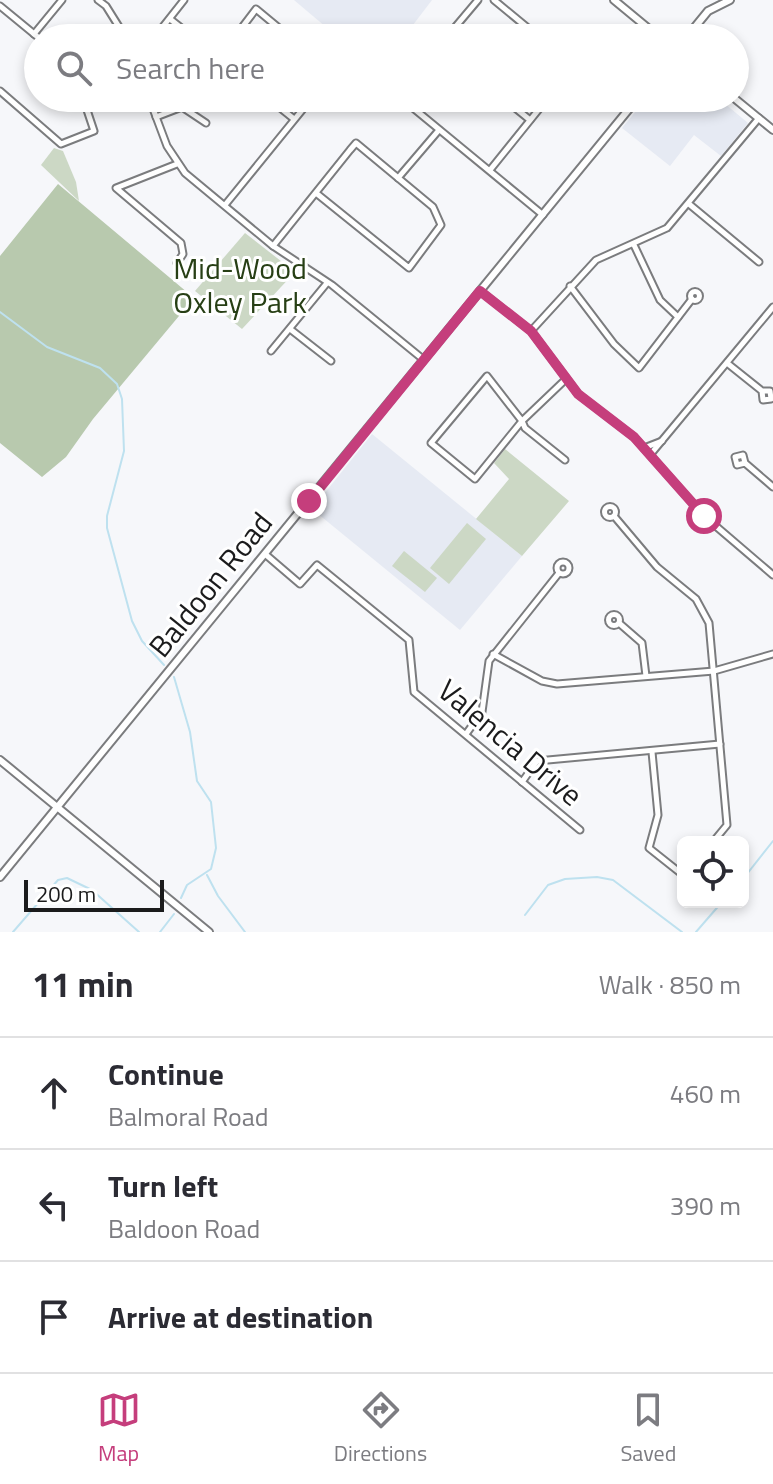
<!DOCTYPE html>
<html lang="en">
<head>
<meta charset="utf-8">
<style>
	:root { --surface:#fff; --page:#f7f7f7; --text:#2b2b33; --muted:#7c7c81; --line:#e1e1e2; --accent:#c53e7c }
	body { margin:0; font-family:"Titillium Web",sans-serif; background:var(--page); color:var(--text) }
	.controls { position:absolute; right:24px; bottom:24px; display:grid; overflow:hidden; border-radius:12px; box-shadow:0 4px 12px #0003 }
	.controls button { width:72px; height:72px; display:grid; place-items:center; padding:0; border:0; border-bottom:2px solid var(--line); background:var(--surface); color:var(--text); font:40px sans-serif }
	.scale { position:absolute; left:24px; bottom:20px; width:140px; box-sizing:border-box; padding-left:8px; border:4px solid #1b1b1c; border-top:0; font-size:22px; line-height:28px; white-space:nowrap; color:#1b1b1c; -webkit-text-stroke:6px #fff; paint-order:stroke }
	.stop { position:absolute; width:24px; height:24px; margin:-18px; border:6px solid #c53e7c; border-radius:50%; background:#fff }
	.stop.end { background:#c53e7c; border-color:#fff; box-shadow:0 2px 8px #0008 }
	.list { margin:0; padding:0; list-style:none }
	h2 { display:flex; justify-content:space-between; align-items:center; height:104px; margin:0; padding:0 32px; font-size:34px }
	h2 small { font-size:26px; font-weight:400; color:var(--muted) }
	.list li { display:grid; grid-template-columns:52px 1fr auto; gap:24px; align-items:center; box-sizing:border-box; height:112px; padding:0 32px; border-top:2px solid var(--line) }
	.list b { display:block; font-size:30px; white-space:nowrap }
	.list p { margin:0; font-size:26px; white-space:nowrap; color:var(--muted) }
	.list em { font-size:26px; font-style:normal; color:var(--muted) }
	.icon { flex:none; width:44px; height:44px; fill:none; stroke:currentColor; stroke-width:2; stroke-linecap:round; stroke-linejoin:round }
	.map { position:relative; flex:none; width:773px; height:932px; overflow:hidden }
	.search { position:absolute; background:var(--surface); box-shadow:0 4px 12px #0003; left:24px; right:24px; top:24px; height:88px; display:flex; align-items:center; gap:20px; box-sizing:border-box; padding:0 28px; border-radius:44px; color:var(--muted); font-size:30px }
	.sheet { height:440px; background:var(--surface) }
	nav { display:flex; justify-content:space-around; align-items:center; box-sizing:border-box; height:112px; border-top:2px solid var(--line); background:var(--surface); font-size:22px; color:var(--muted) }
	nav a { display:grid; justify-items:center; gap:4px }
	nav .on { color:var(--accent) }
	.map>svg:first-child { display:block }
</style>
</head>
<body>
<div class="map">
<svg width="773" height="932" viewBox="0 0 773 932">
	<rect width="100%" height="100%" fill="#f6f7fa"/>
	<g fill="#e6eaf3">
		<polygon points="294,0 432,0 403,38 339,38"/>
		<polygon points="647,98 718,98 748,123 721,156 694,135 670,166 622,128"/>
		<polygon points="372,434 522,556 460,630 312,509"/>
	</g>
	<g fill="#ccd8c5">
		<polygon points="54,148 63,151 76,182 79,201 41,165"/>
		<polygon points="245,233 295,272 242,329 195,291"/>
		<polygon points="505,449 569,501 522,556 476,519 509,479 494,463"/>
		<polygon points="467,523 486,539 449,584 430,568"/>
		<polygon points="404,551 437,578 425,592 392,566"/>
	</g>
	<polygon fill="#b8c9ae" points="58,184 194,298 93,419 66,457 42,477 0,443 0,256"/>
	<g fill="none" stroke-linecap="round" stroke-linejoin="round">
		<g stroke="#bee1ef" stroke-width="2">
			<polyline points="0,312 47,347 100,368 117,384 122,399 124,451 107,516 107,528 132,621 142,641 164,665"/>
			<polyline points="174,677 190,732 197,781 211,802 216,848 211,869 187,885 181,898"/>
			<polyline points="207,875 218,896 245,932"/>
			<polyline points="743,879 773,841"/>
			<polyline points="525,915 548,885 565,879 597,877 613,880 682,932"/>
			<polyline points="13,932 58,880 67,878 92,890 139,932"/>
			<polyline points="160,932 174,914"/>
			<polyline points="696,932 722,902"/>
		</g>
		<g stroke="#7b7c7e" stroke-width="9">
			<g id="street">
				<polyline points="98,0 106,6 126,38"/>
				<polyline points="494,0 540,38"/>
				<polyline points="0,6 39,38"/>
				<polyline points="170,19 194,38"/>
				<polyline points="34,34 62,0"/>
				<polyline points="154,38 184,0"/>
				<polyline points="234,38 256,9 291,38"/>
				<polyline points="446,38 478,0"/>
				<polyline points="0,91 61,144 94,131 83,98"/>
				<polyline points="149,98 167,146 185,173 273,246 332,285 424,360"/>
				<polyline points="268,98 294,119"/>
				<polyline points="401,98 543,215"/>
				<polyline points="503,98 530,120"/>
				<polyline points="156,117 182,107 206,123"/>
				<polyline points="490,170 548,98"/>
				<polyline points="398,178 439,130"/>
				<polyline points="689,204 759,262"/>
				<polyline points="225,205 312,98"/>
				<polyline points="634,245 660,300 678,317"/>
				<polyline points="273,246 350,150 356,143 433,207 441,225 409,268 316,193"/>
				<polyline points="177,263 183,254 181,243 116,188 177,164"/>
				<polyline points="570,286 614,344 639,368 692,299"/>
				<polyline points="480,291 531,331 578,394 634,437 704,516 773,575"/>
				<circle cx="695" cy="296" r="4.5"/>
				<polyline points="290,329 331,361"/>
				<polyline points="531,331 596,260 667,228 759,118"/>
				<polyline points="271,351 327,283"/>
				<polyline points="727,363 762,391 763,400 771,399 770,391 762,391"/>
				<polyline points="644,448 662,441"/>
				<polyline points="650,455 773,307"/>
				<polyline points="565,460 525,428 522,421 487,376 431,443 475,479 522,421 566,379"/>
				<polyline points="745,463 737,465 735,457 743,455 745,463 773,487"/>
				<circle cx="610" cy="512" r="5.5"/>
				<polyline points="614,516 657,567 696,599 709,623 727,825 713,842"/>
				<polyline points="265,554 300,584 317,565 409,640 414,692 580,830"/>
				<circle cx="563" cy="568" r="6"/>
				<circle cx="614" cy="620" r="5.5"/>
				<polyline points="619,623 642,643 646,676"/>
				<polyline points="493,654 542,681 557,684 714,671 773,654"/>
				<polyline points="466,734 482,712 489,661 559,573"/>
				<polyline points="652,752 658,815 649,848 683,875"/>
				<polyline points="522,782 537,761 720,744"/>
			</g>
		</g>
		<g stroke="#7b7c7e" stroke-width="10">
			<g id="secondary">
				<polyline points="614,0 660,38"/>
				<polyline points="686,38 708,11 730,0"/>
				<polyline points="734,98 773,130"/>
				<polyline points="0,760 209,932"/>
				<polyline points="0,877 638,98"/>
			</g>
		</g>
		<use href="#street" stroke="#fff" stroke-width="5"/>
		<use href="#secondary" stroke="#fff" stroke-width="6"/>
	</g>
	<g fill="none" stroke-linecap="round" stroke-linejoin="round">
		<polyline stroke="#c53e7c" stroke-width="10" points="309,501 480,291 531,331 578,394 634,437 704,516"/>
	</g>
	<g text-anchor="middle" stroke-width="6" stroke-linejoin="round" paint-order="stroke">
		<g font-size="30" fill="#273f15" stroke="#fff">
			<text x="240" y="279">Mid-Wood<tspan x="240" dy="34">Oxley Park</tspan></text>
		</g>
		<g font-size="30" fill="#1b1b1c" stroke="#fff">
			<text transform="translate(211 585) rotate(-51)" y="10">Baldoon Road</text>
			<text transform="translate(510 743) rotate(40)" y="10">Valencia Drive</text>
		</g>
	</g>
</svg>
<div class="controls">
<button><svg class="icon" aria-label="locate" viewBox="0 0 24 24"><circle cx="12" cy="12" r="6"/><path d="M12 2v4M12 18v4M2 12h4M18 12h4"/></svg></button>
</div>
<div class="scale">200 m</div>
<div class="stop" style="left:704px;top:516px"></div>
<div class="stop end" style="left:309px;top:501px"></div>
<div class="search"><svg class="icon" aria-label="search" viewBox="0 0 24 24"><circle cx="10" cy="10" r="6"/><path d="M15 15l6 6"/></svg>Search here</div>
</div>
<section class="sheet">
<h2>11 min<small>Walk · 850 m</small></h2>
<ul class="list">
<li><svg class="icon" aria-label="ahead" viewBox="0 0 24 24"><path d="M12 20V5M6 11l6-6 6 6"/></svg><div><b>Continue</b><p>Balmoral Road</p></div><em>460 m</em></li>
<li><svg class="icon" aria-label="left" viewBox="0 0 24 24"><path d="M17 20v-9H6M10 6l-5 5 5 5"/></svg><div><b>Turn left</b><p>Baldoon Road</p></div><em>390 m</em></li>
<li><svg class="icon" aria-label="arrive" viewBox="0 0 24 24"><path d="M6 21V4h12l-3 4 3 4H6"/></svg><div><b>Arrive at destination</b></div></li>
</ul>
</section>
<nav>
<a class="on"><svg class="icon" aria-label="map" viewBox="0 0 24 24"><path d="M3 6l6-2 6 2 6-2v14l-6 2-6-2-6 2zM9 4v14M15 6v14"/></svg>Map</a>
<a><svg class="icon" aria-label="directions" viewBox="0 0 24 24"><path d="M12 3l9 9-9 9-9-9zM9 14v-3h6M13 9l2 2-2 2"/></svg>Directions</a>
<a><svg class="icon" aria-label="saved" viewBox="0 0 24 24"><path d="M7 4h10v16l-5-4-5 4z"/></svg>Saved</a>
</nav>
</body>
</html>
